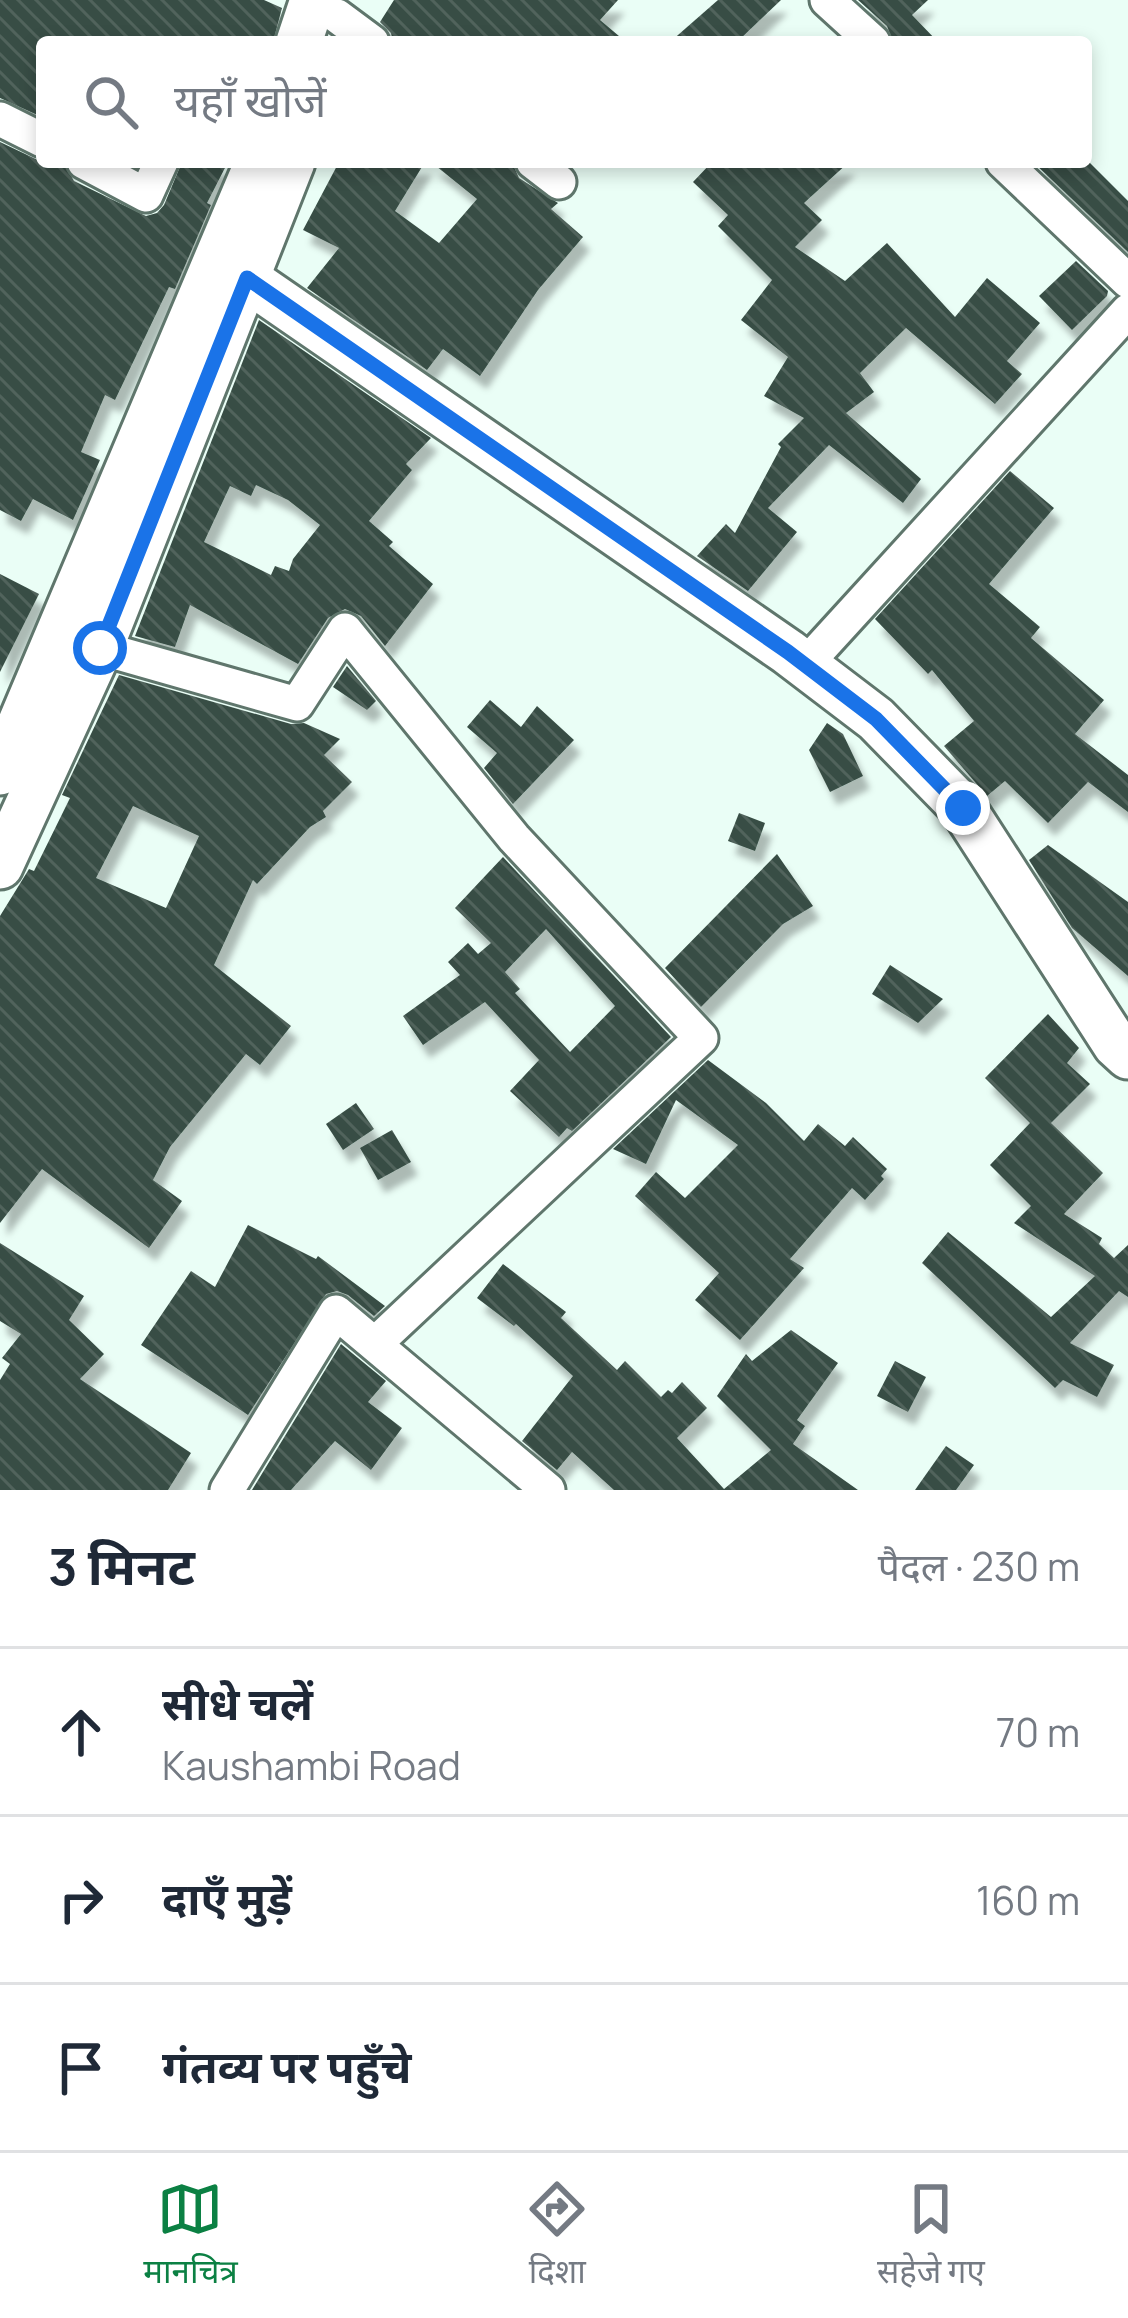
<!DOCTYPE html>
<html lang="hi">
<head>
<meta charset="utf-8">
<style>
	:root { --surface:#fff; --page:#f6f6f7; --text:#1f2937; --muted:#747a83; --line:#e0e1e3; --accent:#0b8043 }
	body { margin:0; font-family:Manrope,"Noto Sans Devanagari",sans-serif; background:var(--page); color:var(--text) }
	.stop { position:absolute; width:36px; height:36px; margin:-27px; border:9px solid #1a73e8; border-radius:50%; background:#fff }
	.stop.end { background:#1a73e8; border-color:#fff; box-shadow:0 3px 12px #0008 }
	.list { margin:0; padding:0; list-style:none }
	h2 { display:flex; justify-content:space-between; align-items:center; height:156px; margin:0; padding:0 48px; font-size:51px }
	h2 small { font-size:39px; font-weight:400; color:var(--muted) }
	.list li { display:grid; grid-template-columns:78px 1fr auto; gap:36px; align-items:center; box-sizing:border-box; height:168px; padding:0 48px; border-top:3px solid var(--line) }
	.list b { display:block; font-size:45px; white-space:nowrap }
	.list p { margin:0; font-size:39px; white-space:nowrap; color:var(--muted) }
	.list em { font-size:39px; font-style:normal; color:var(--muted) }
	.icon { flex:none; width:66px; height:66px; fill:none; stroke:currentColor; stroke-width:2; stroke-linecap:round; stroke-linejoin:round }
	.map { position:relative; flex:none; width:1128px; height:1490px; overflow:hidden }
	.search { position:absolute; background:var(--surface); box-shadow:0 6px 18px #0003; left:36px; right:36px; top:36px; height:132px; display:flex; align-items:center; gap:30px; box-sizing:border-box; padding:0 42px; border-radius:12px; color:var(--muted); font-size:45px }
	.sheet { height:660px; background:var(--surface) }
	nav { display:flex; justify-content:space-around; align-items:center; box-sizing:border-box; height:168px; border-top:3px solid var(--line); background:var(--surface); font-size:33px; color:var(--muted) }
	nav a { display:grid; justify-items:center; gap:6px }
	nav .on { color:var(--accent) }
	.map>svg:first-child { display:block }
</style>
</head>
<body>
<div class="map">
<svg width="1128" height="1490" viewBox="0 0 1128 1490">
	<defs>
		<pattern id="building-back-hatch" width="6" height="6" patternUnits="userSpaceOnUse" patternTransform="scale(3)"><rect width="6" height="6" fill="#384e45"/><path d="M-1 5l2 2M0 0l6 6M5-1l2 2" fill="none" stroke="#51645c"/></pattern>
		<filter id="shadow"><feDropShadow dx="7" dy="13" stdDeviation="3" flood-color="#0004"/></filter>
	</defs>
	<rect width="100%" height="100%" fill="#eafef6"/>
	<g fill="url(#building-back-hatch)" fill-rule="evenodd" filter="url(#shadow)">
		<polygon points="0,0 264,0 282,8 273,42 42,42 42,117 0,98"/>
		<polygon points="394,0 618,0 600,20 626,42 393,42 391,33 380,22"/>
		<polygon points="718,0 781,0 737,42 670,42"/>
		<polygon points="858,0 928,0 912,15 938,42 893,42 887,26"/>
		<polygon points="0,142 42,162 63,162 74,181 146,216 157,213 164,205 182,162 228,162 207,203 211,205 175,289 169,287 115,400 105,395 81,452 100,460 73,520 33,499 21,521 0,510"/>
		<polygon points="339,162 425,162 395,211 439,243 477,199 431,162 512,162 519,178 558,203 551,209 583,237 538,290 480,376 443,349 427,370 307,288 339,248 303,230"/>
		<polygon points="712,162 849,162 804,203 822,220 795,247 845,281 887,243 955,317 987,278 1040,323 1007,361 1022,374 995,404 906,328 860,373 874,392 846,413 921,479 903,503 829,445 768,508 797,532 748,591 697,556 726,524 735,533 781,447 778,444 804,418 764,396 788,357 741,320 772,280 718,226 728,215 693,182"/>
		<polygon points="1033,162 1089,162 1128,201 1128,252"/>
		<polygon points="1076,261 1108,291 1107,296 1072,330 1039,296"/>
		<path d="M259,320L431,438L406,464L412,470L369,521L393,542L389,546L433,584L385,646L361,616L345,609L328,618L298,664L190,605L175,647L135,636ZM256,485L288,500L320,525L293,559L289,571L275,566L271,575L204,542L230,486L251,496Z"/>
		<polygon points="1010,471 1054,508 989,584 1040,627 1031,638 1104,700 1075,734 1128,775 1128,812 1088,782 1048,823 1005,781 987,796 944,746 974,721 932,670 928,674 875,619"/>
		<polygon points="0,574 39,594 0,672"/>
		<polygon points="347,666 376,701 367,710 333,687"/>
		<path d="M119,675L291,724L304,723L340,739L324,755L352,782L323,811L326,817L310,827L257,884L253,880L214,965L291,1026L260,1065L246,1054L170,1147L153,1180L182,1201L149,1248L42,1169L0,1223V916L29,869L34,871L70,798L62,795ZM133,806L199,836L166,908L96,878Z"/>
		<polygon points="490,700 521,727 537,706 574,740 513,804 484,768 497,753 467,727"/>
		<polygon points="827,723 843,734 863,776 830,792 809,750"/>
		<polygon points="739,813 765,823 755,851 728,841"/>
		<polygon points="1048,845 1128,902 1128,976 1072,928 1029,860"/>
		<polygon points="777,854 813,906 783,924 701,1007 665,968"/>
		<path d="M503,857L671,1037L572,1131L567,1128L559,1137L510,1091L539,1060L485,1002L423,1045L403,1016L460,975L448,962L468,943L478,954L491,943L455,908ZM546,929L615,1006L570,1052L515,993L520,989L505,972Z"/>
		<polygon points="890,965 943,999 918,1023 872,994"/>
		<polygon points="1048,1014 1079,1048 1067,1063 1090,1084 1051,1123 1103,1173 1064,1214 1102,1238 1099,1244 1114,1258 1128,1245 1128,1297 1119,1291 1070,1343 1114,1365 1097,1397 1063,1380 1055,1388 922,1263 948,1232 1051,1317 1095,1276 1014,1223 1031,1206 990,1165 1030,1123 985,1078"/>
		<polygon points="708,1060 766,1103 804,1141 818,1124 845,1146 853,1137 887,1169 881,1176 884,1179 865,1200 852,1188 790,1259 804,1268 740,1340 695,1300 719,1273 635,1196 656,1172 685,1198 738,1145 676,1100 646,1164 613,1149"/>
		<polygon points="356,1103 374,1129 343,1150 326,1124"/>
		<polygon points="392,1130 411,1162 378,1180 360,1148"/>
		<polygon points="248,1225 316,1259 318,1256 385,1306 374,1316 348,1295 337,1291 326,1294 248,1415 141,1345 191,1271 215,1287"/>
		<polygon points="0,1243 84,1296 69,1320 104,1354 80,1379 191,1453 168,1490 0,1490 0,1380 10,1364 2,1358 21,1334 0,1321"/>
		<polygon points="503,1264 566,1312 561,1318 617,1370 625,1361 661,1397 668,1390 672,1393 682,1382 707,1408 677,1438 724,1489 771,1450 717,1396 746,1354 752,1361 791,1330 838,1363 797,1420 805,1426 793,1444 858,1490 614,1490 572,1452 557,1470 522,1441 573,1376 516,1324 514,1326 477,1298"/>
		<polygon points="341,1344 386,1381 368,1402 402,1428 371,1470 335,1441 291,1490 252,1490"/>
		<polygon points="895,1361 926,1377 908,1412 877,1396"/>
		<polygon points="946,1446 974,1465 956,1490 915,1490"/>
	</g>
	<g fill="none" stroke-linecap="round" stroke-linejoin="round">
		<g stroke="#5f766c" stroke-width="39">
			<g id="street">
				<polyline points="827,0 873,42"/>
				<polyline points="337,16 372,42"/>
				<polyline points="0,119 42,140"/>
				<polyline points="84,162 146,195 161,162"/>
				<polyline points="533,162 559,182"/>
				<polyline points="1003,162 1128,281"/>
				<polyline points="100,648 297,704 345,630 514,838 701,1038 376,1343"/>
				<polyline points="805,665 1128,311"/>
				<polyline points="227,1490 336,1312 548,1490"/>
			</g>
		</g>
		<g stroke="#5f766c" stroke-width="51">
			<g id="secondary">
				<polyline points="299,42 313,0"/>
				<polyline points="218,259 788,652 876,719 963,808 1116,1045 1128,1056"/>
				<polyline points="0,772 258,162"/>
				<polyline points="0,866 100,648 292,162"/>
			</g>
		</g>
		<use href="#street" stroke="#fff" stroke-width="33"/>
		<use href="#secondary" stroke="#fff" stroke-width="45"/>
	</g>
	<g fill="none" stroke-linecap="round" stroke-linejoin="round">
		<polyline stroke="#1a73e8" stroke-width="15" points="100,648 247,278 788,652 876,719 963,808"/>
	</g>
</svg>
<div class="stop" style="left:100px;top:648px"></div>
<div class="stop end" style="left:963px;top:808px"></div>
<div class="search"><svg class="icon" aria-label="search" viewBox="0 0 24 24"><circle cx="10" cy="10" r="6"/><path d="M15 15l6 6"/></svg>यहाँ खोजें</div>
</div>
<section class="sheet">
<h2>3 मिनट<small>पैदल · 230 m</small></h2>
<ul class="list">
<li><svg class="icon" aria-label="ahead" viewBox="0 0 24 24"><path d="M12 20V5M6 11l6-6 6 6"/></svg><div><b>सीधे चलें</b><p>Kaushambi Road</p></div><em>70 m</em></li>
<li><svg class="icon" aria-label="right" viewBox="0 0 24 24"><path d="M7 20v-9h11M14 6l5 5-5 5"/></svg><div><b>दाएँ मुड़ें</b></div><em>160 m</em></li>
<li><svg class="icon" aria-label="arrive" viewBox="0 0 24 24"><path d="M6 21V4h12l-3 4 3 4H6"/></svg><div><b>गंतव्य पर पहुँचे</b></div></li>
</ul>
</section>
<nav>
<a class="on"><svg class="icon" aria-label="map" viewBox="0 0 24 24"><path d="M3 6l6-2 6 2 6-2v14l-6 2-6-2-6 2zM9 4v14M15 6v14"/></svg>मानचित्र</a>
<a><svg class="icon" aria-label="directions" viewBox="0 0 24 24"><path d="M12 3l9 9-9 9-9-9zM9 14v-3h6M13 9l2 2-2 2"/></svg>दिशा</a>
<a><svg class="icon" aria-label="saved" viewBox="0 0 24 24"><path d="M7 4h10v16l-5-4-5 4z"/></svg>सहेजे गए</a>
</nav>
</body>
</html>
